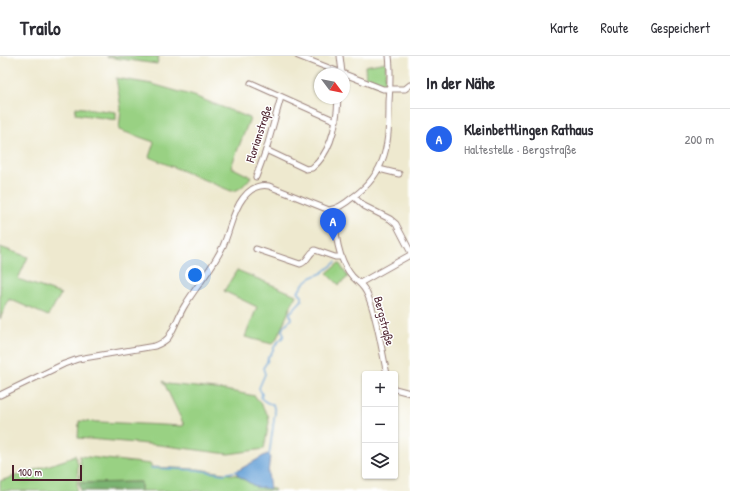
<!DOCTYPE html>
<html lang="de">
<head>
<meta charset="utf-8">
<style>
	:root { --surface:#fff; --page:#f7f7f7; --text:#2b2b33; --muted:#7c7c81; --line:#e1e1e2; --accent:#2563eb }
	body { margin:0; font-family:"Patrick Hand",sans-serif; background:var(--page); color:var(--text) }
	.controls { position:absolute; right:12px; bottom:12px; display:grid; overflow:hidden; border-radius:4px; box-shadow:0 1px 3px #0004 }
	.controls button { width:36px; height:36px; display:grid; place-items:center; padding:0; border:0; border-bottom:1px solid var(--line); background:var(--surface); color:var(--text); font:20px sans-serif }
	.compass { position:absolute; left:314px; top:12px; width:36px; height:36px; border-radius:50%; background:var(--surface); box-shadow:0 1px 3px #0004; rotate:122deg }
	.scale { position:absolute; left:12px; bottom:10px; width:70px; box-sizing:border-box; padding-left:4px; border:2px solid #4a1f2b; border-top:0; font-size:11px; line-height:14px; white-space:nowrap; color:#4a1f2b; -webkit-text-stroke:3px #fff; paint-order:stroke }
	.you { position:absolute; left:195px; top:219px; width:14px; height:14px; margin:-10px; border:3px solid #fff; border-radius:50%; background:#1a73e8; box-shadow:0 0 0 6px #1a73e833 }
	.badge { display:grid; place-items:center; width:26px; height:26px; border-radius:50%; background:var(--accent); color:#fff; font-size:13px; font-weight:700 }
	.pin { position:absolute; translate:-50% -33px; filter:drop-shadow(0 1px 2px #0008) }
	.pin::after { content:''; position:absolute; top:21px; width:14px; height:12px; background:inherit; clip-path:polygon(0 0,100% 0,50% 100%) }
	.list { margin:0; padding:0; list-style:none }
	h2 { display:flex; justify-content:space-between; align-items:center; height:52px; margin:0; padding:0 16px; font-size:17px }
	h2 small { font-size:13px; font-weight:400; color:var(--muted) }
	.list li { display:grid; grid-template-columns:26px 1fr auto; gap:12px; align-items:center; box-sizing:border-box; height:60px; padding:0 16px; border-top:1px solid var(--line) }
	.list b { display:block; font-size:15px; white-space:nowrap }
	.list p { margin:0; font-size:13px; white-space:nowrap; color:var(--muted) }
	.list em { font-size:13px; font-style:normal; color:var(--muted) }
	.icon { flex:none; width:22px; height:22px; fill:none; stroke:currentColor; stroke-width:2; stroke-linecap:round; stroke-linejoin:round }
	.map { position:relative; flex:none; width:410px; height:435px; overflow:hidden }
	header { display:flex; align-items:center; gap:24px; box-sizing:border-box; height:56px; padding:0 20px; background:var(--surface); border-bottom:1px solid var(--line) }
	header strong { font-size:19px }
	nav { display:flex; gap:22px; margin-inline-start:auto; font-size:14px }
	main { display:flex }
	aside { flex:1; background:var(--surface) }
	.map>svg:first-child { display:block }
</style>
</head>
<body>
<header>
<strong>Trailo</strong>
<nav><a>Karte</a><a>Route</a><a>Gespeichert</a></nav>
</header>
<main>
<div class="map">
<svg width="410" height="435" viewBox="0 0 410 435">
	<rect width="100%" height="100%" fill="#fff"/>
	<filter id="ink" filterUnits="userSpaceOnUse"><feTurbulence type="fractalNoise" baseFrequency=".025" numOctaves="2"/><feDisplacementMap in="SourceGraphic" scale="8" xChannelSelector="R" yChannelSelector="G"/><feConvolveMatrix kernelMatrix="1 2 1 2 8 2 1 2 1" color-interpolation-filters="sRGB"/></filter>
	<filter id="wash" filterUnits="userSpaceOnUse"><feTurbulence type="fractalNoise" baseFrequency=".012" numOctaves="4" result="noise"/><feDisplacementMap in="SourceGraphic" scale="16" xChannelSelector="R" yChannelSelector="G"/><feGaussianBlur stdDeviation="0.9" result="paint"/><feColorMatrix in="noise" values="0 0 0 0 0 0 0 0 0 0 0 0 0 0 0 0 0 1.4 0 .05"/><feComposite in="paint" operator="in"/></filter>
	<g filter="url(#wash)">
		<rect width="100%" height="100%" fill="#eee9cf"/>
		<g fill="#99d183" stroke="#727857">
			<polygon points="106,0 159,0 157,8 107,1"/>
			<polygon points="386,6 385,27 380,30 366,24 365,10"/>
			<path d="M116,22L152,28L194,40L250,62L231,111L251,121C245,128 240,135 231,135L149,101L154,86L119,74L121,52Z"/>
			<polygon points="76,51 116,56 116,64 75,58"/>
			<polygon points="0,191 28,201 18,223 61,238 48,260 9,243 0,263"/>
			<polygon points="339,207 348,221 339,229 327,217"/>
			<polygon points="237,214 296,239 276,284 272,288 245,281 257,251 224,235"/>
			<polygon points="163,325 167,328 225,334 255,340 268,359 269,366 264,393 228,398 159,389 78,382 79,365 183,370 184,369"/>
			<polygon points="75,399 78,408 77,435 0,435 0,425 65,404"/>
			<polygon points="79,400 151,408 151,411 198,413 237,419 256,431 274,433 275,435 141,435 141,426 79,427 81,411"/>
		</g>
		<polygon fill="#7ab371" stroke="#62694e" points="141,426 141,435 81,435 79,427"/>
		<polygon fill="#67a2d7" stroke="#586081" points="267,398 270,400 268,417 270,433 256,431 237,419 237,415"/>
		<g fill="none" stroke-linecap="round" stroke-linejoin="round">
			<g stroke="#67a2d7" stroke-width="1.5">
				<path d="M269,400L275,357L273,348C268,348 265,346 261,342L262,338L259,332L265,318L263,312L267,306L268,301C275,295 272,292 277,287C280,283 282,284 284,279L282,274L284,270L291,263L290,257L302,244V240L298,236L304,227L310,222L322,217L336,206"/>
				<polyline points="151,412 197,414 223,418 238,415"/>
			</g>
		</g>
	</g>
	<g filter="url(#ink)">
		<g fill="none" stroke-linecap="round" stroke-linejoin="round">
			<g stroke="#9c847d" stroke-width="7">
				<g id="minor">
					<polyline points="298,0 383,33 405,33 410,29"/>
					<polyline points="340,0 342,17"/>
					<polyline points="251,27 336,65"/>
					<path d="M266,94L306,113L312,112C332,96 337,66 338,42"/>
					<polyline points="379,113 399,118"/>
					<polyline points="256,121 266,94 281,41"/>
					<polyline points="354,141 364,150 390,163 396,168 410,195"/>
					<path d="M334,154C336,175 336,197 349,216C355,226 363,226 368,240C378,264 381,292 387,318"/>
					<path d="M256,193L300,208C308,206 308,198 315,194L335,201H341"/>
					<polyline points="360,227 410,199"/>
					<polyline points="395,333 410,337"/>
					<path d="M0,339L64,308L78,303L155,290C160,288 164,286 168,282C175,272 178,260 185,249C197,229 213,212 223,190C230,175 232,156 243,142C249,134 258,128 269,130L329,154C338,153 346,147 353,141C388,116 389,86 389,46C390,31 391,15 389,0"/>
				</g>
			</g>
			<use href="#minor" stroke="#fff" stroke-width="5"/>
		</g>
	</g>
	<g text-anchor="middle" stroke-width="3" stroke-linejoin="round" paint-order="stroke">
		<g font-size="12" fill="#4a1f2b" stroke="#fff">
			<text transform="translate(259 78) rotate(-72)" y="4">Florianstraße</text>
			<text transform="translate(384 265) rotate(75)" y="4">Bergstraße</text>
		</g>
	</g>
</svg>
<div class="controls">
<button>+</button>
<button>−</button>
<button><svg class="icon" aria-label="layers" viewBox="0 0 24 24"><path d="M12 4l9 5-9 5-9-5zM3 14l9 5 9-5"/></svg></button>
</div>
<svg class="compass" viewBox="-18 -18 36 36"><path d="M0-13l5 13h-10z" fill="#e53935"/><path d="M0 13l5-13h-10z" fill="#7c7c81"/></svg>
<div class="scale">100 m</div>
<div class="you"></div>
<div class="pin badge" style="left:333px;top:185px">A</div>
</div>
<aside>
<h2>In der Nähe<small></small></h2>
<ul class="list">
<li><span class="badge">A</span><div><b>Kleinbettlingen Rathaus</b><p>Haltestelle · Bergstraße</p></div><em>200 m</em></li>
</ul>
</aside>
</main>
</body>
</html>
